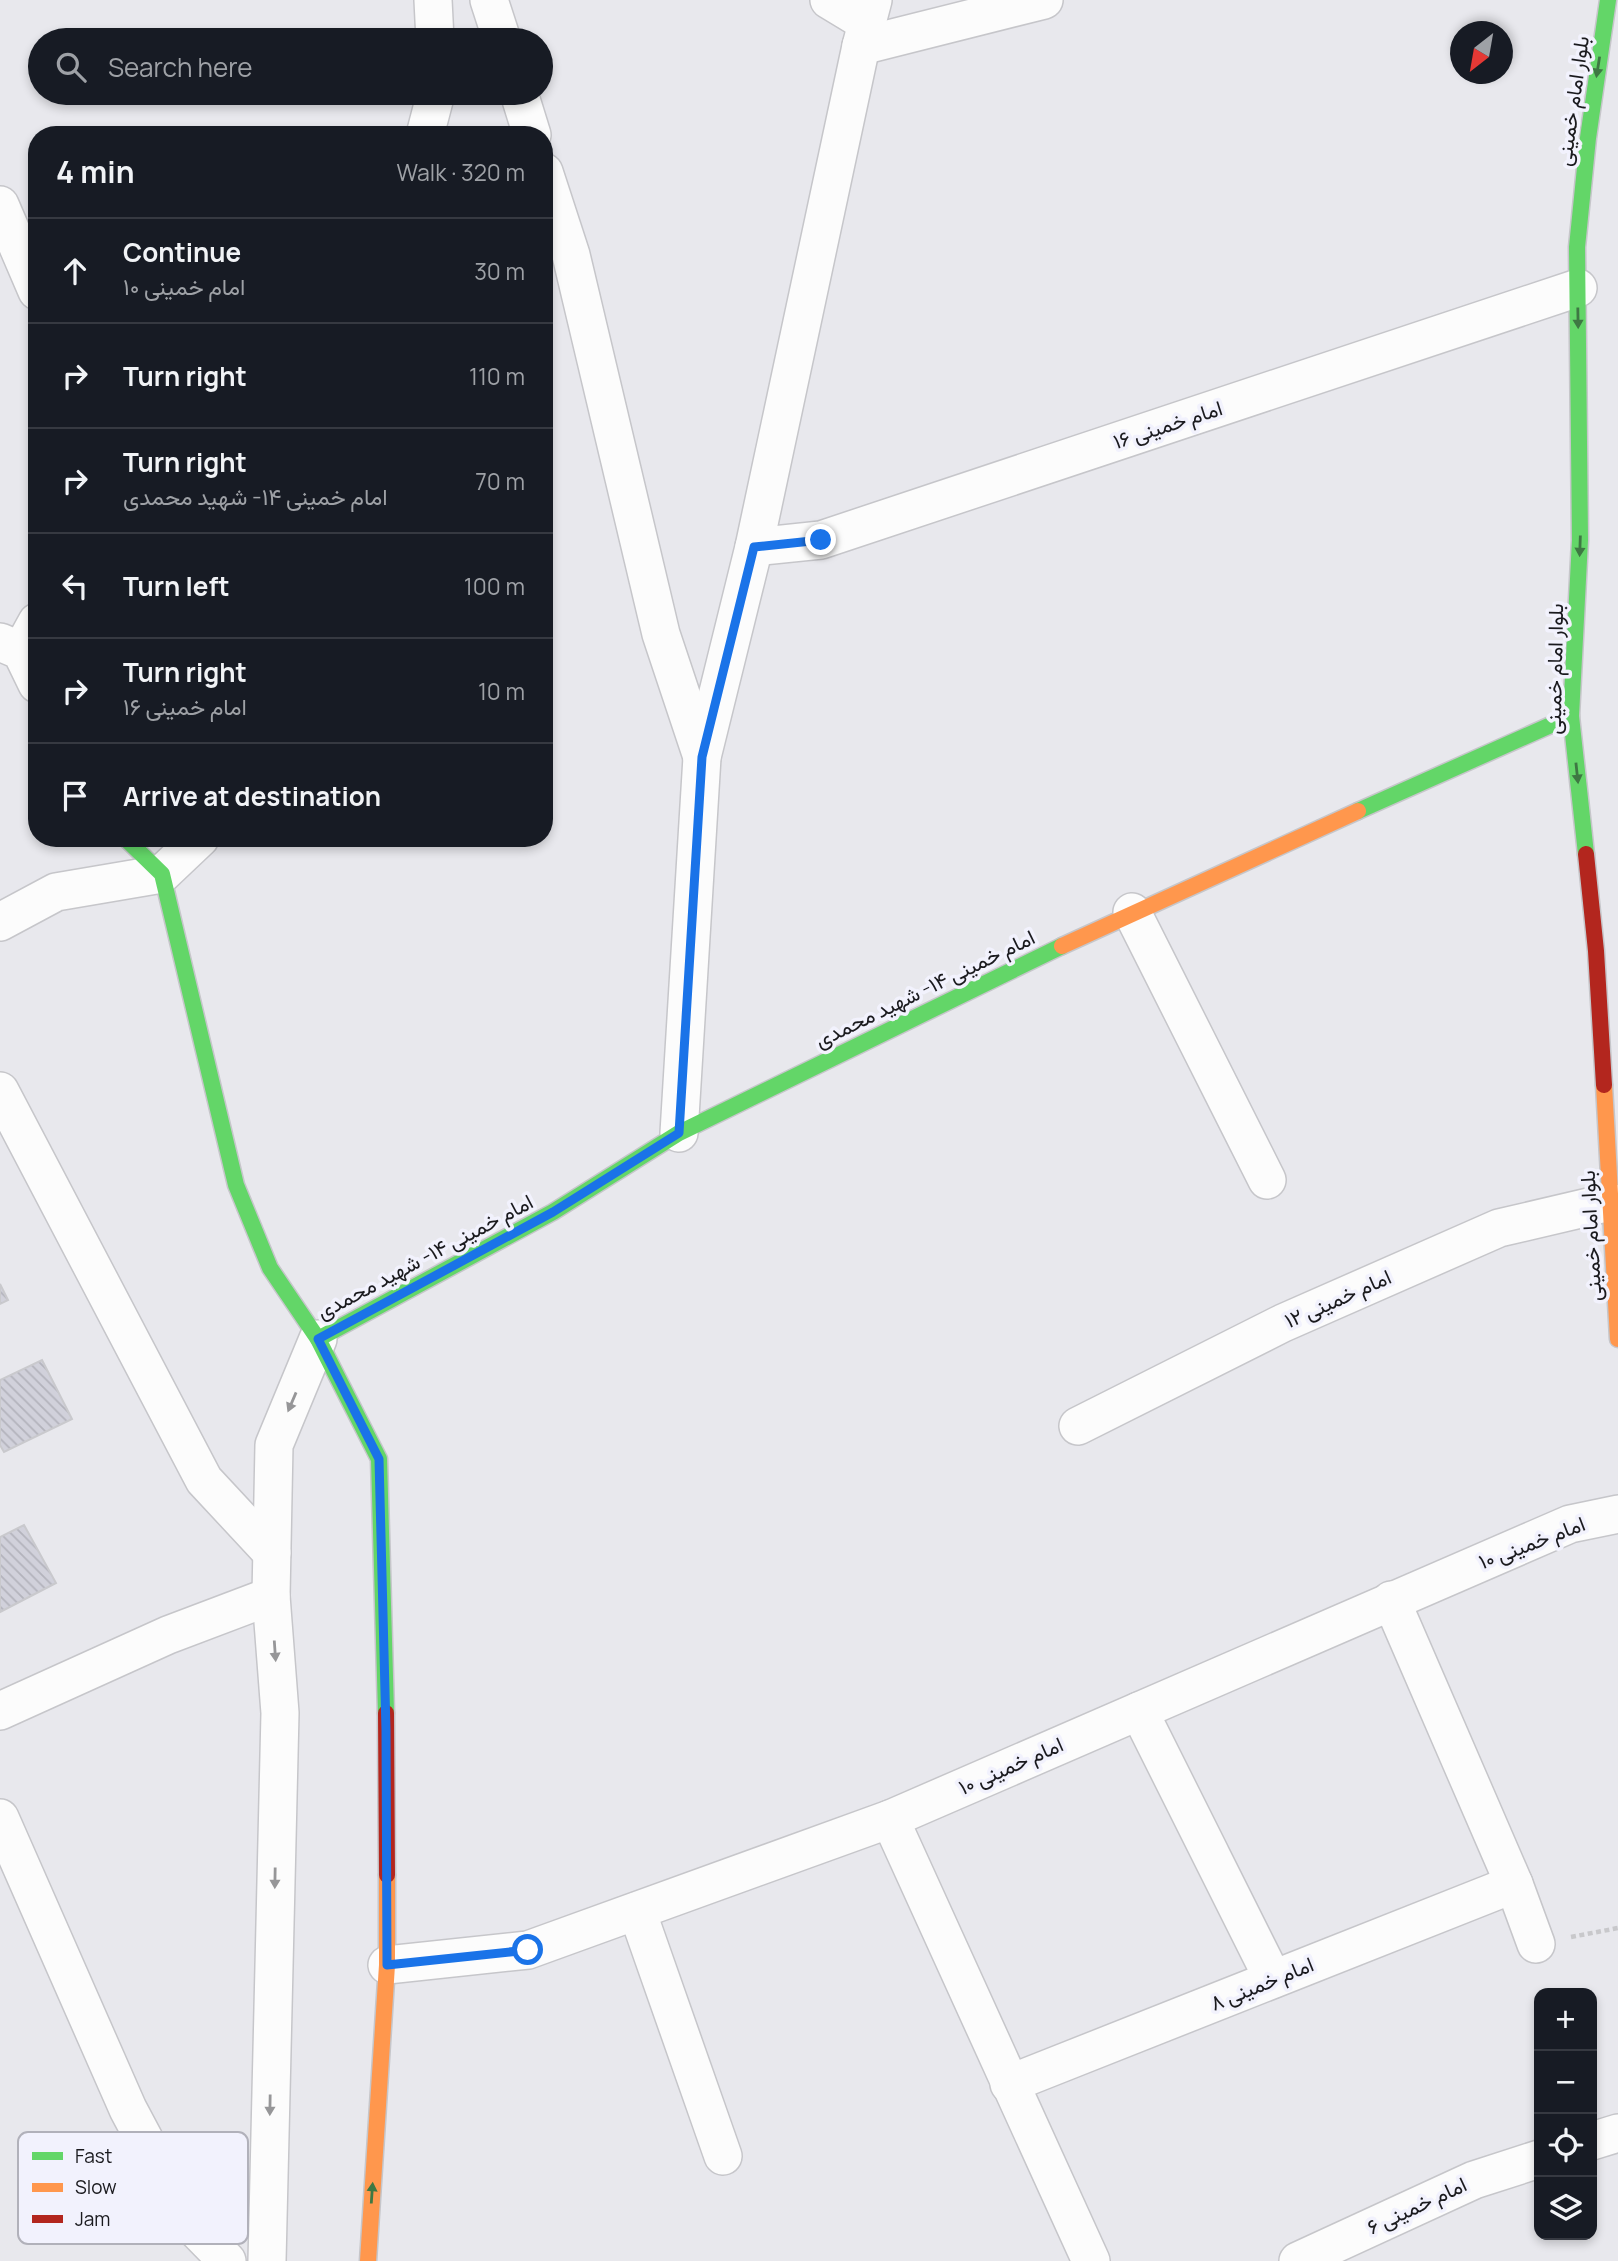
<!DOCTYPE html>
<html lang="en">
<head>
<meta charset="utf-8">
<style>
	:root { --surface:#171b24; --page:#242831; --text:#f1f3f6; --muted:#9ea1a6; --line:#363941 }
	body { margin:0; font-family:Manrope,Vazirmatn,sans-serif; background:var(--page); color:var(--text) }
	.controls { position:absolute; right:21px; bottom:21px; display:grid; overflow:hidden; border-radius:14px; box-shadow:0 4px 10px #0003 }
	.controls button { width:63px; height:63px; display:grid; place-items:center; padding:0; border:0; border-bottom:2px solid var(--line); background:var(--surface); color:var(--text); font:35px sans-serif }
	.compass { position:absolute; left:1450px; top:21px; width:63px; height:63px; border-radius:50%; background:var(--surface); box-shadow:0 4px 10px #0003; rotate:211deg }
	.stop { position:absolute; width:21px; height:21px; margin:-16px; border:5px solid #1a73e8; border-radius:50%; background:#fff }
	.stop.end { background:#1a73e8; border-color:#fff; box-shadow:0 2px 7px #0008 }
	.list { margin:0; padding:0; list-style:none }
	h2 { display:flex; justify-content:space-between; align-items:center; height:91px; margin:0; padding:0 28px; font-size:30px }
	h2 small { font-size:23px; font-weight:400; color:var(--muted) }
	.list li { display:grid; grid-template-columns:46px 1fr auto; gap:21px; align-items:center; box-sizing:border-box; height:105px; padding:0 28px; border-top:2px solid var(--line) }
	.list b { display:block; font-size:26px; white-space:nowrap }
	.list p { margin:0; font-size:23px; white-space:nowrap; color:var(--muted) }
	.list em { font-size:23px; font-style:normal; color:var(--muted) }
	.icon { flex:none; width:38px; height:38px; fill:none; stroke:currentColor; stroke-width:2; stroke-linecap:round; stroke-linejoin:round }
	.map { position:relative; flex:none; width:1618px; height:2261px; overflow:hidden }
	.search { position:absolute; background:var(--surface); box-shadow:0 4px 10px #0003; left:28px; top:28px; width:525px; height:77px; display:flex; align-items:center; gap:18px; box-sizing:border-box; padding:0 24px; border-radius:38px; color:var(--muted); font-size:26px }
	.panel { position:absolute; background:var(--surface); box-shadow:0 4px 10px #0003; left:28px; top:126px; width:525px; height:721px; border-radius:28px }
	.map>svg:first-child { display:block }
</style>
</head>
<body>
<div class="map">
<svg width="1618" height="2261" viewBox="0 0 1618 2261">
	<defs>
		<pattern id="building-back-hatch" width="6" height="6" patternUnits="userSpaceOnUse" patternTransform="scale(1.75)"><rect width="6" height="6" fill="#d1d1db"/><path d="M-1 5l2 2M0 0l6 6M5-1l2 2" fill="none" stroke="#b3b3bc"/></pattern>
	</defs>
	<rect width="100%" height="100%" fill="#e8e8ed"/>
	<g fill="url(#building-back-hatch)" stroke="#c9c9cd" stroke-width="2">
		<polygon points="0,1284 8,1300 0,1304"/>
		<polygon points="42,1360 72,1419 4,1452 0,1445 0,1380"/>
		<polygon points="24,1525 56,1583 0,1612 0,1537"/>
	</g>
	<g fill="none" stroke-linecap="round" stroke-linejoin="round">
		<g stroke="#c6c6ca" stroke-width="40">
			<g id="street">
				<polyline points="433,0 435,40"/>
				<polyline points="489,0 502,40"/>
				<polyline points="829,0 867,23"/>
				<polyline points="861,46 1044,0"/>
				<polyline points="519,93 532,135"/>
				<polyline points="425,135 436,93"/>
				<polyline points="544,172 571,255 661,634 702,757"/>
				<polyline points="0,205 37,291"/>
				<polyline points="754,547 821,540 1578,288"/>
				<polyline points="0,642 21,651 37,684"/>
				<polyline points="21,651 37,622"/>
				<polyline points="1132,912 1267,1180"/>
				<polyline points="0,922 56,892 162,874 200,838"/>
				<polyline points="0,1091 204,1480 272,1553"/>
				<polyline points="679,1133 702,757 754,547 861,46 873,0"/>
				<polyline points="1078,1426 1283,1323 1499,1228 1610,1202"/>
				<polyline points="1391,1600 1514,1884 1536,1944"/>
				<polyline points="0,1711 168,1635 271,1596"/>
				<polyline points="1139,1711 1273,1979"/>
				<polyline points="0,1818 128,2109 187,2220 227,2261"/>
				<polyline points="890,1819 1091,2261"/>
				<polyline points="637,1911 723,2156"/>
				<polyline points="387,1965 528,1950 890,1819 1570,1524 1618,1514"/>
				<polyline points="1009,2084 1514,1884"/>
				<polyline points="1592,2141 1618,2133"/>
				<polyline points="267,2261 280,1713 271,1596 274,1445 318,1339"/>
				<polyline points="1298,2261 1474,2180 1539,2159"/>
			</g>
		</g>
		<g stroke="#c6c6ca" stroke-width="19">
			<g id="fast">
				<polyline points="1358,811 1571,716"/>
				<polyline points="125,838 162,874 236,1185 270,1268 318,1339 379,1459 386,1713"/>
				<polyline points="1586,854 1571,716 1580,540 1577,247 1588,138 1608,0"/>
				<polyline points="318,1339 553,1212 679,1133 1062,946"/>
			</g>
		</g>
		<g stroke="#c6c6ca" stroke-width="19">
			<g id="slow">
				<polyline points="1062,946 1358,811"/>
				<polyline points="1604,1085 1618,1339"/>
				<polyline points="368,2261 387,1965 387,1875"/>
			</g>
		</g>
		<g stroke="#c6c6ca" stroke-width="19">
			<g id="jam">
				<polyline points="1586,854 1596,951 1604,1085"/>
				<polyline points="386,1713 387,1875"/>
			</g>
		</g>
		<polyline stroke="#c8c8cb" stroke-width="4.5" stroke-dasharray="5 3.5" stroke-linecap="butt" points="1571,1937 1618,1928"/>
		<use href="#street" stroke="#fcfcfc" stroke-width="37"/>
		<use href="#fast" stroke="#63d668" stroke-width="16"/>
		<use href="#slow" stroke="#ff974d" stroke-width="16"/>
		<use href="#jam" stroke="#b3261e" stroke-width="16"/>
	</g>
	<defs><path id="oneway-solid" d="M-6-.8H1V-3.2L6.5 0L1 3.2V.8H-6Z" transform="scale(1.75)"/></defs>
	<g fill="#3e7843">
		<use href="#oneway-solid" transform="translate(1598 67) rotate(99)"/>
		<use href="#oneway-solid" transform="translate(1578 318) rotate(89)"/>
		<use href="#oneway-solid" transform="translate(1580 546) rotate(92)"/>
		<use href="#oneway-solid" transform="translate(1577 773) rotate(84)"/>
		<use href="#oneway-solid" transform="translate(372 2193) rotate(-86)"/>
	</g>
	<g fill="#969698">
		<use href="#oneway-solid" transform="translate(292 1402) rotate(113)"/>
		<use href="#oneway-solid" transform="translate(275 1651) rotate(86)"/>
		<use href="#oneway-solid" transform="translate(275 1878) rotate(91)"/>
		<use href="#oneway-solid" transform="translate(270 2105) rotate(91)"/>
	</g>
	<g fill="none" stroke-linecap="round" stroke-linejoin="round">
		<polyline stroke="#1a73e8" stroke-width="9" points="528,1950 387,1965 386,1730 379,1459 318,1339 553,1212 679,1133 702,757 754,547 821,540"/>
	</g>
	<g text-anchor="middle" stroke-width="7" stroke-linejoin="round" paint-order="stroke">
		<g font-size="21" fill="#1a1a1e" stroke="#f2f2fd">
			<text transform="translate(1573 101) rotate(-82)" y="7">بلوار امام خمینی</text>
			<text transform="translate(1168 425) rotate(-18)" y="7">امام خمینی ۱۶</text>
			<text transform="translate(1555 669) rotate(-89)" y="7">بلوار امام خمینی</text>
			<text transform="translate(925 989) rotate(-26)" y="7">امام خمینی ۱۴- شهید محمدی</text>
			<text transform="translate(1591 1236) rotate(-93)" y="7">بلوار امام خمینی</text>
			<text transform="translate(425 1257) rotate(-28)" y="7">امام خمینی ۱۴- شهید محمدی</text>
			<text transform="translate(1338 1299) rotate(-24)" y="7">امام خمینی ۱۲</text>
			<text transform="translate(1532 1543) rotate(-21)" y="7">امام خمینی ۱۰</text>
			<text transform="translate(1011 1766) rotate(-24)" y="7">امام خمینی ۱۰</text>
			<text transform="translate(1262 1984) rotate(-22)" y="7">امام خمینی ۸</text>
			<text transform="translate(1417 2206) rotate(-25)" y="7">امام خمینی ۶</text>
		</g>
	</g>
	<rect x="18" y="2132" width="230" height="112" rx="10" fill="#f2f2fd" stroke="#b1b1ba" stroke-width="2"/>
	<rect x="32" y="2152" width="31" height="8" fill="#63d668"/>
	<rect x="32" y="2183" width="31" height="9" fill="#ff974d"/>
	<rect x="32" y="2215" width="31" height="8" fill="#b3261e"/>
	<g font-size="19" fill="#1a1a1e">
		<text x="75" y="2163">Fast</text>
		<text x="75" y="2194">Slow</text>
		<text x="75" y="2226">Jam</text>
	</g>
</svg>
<div class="controls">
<button>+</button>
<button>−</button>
<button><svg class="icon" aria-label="locate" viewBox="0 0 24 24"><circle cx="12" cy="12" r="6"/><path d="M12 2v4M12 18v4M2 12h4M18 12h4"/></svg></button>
<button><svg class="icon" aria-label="layers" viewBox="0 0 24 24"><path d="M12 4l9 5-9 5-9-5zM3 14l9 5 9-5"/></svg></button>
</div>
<svg class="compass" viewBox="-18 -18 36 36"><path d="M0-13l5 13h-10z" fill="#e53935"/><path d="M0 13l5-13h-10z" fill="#9ea1a6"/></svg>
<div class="stop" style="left:528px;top:1950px"></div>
<div class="stop end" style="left:821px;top:540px"></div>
<div class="search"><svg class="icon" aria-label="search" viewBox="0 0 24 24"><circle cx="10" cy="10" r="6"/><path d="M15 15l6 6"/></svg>Search here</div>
<section class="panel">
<h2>4 min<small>Walk · 320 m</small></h2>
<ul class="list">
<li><svg class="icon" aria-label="ahead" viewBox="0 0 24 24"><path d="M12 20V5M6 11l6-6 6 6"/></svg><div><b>Continue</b><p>امام خمینی ۱۰</p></div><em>30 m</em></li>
<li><svg class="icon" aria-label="right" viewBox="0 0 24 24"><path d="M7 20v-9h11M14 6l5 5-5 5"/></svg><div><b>Turn right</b></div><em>110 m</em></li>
<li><svg class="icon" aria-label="right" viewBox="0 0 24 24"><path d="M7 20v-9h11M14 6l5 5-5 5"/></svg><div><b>Turn right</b><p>امام خمینی ۱۴- شهید محمدی</p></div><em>70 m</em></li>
<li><svg class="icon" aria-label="left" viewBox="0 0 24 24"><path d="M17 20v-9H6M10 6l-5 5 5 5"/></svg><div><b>Turn left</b></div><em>100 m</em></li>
<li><svg class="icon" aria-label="right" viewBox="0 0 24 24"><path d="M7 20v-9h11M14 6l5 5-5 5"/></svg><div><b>Turn right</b><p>امام خمینی ۱۶</p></div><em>10 m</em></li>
<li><svg class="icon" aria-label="arrive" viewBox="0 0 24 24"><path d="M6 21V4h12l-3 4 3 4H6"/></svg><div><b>Arrive at destination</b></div></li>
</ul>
</section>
</div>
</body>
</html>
